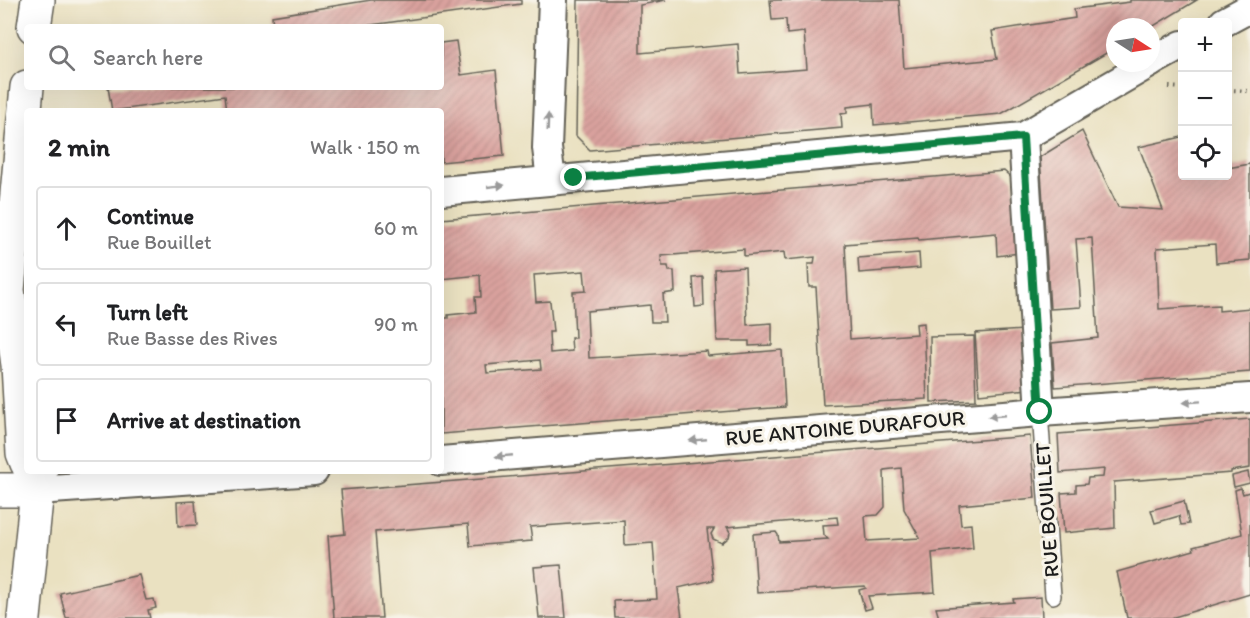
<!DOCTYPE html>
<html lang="en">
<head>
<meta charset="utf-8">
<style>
	:root { --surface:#fff; --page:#f6f6f6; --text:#202124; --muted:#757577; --line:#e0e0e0 }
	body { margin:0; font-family:Itim,sans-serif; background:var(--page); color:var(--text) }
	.controls { position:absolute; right:18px; top:18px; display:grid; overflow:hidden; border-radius:6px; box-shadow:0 6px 24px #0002 }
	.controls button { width:54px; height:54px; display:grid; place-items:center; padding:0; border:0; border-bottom:2px solid var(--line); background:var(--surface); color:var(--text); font:30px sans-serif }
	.compass { position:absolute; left:1106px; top:18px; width:54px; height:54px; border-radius:50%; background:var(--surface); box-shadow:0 6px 24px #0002; rotate:102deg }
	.stop { position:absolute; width:18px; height:18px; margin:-14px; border:4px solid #0b8043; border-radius:50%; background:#fff }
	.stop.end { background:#0b8043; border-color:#fff; box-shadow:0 2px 6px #0008 }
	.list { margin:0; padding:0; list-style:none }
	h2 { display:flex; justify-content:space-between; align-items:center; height:78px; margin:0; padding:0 24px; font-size:26px }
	h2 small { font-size:20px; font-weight:400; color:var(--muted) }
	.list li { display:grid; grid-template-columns:39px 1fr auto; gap:18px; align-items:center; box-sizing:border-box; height:84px; margin:0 12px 12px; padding:0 12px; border:2px solid var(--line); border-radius:6px }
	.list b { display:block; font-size:22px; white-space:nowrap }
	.list p { margin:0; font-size:20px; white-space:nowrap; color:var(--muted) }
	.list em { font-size:20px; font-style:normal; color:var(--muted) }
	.icon { flex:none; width:33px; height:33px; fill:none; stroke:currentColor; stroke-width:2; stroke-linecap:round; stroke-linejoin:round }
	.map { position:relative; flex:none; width:1250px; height:618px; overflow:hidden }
	.search { position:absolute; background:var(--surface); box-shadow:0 6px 24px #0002; left:24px; top:24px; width:420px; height:66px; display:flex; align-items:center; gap:15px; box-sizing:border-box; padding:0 21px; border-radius:6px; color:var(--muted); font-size:22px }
	.panel { position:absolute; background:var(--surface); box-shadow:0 6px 24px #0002; left:24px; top:108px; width:420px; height:366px; border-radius:6px }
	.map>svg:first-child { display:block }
</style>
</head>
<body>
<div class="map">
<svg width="1250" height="618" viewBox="0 0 1250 618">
	<defs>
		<pattern id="building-hatch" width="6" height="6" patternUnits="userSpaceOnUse" patternTransform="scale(1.5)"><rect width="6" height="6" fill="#daa29e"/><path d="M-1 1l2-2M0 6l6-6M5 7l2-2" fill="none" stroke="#ba8b88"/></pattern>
	</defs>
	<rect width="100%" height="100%" fill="#f7f3e8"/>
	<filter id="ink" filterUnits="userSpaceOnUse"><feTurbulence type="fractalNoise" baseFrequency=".0167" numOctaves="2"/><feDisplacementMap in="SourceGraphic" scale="12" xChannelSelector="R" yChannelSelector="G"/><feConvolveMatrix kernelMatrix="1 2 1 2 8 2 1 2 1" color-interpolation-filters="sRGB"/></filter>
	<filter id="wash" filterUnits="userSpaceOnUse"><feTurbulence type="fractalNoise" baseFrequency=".008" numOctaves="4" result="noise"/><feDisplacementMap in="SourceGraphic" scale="24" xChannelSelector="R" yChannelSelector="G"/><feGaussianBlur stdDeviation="1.35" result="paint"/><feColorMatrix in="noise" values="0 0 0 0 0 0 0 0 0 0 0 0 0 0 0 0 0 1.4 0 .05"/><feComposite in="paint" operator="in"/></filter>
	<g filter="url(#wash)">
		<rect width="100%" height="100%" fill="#eae1c1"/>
		<g id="blocks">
			<g fill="url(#building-hatch)" fill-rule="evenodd">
				<polygon points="371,0 521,0 521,4 357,27 344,27 344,25 273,27 272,16"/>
				<polygon points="578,0 666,0 640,5 640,53 738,44 740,74 807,69 804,32 787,34 786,19 772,20 770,0 899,0 904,68 997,59 992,31 1075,18 1074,9 1130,2 1130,0 1197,0 1152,27 1115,27 1115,48 1001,114 874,125 873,104 847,107 847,113 841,114 842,128 590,150 576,136"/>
				<polygon points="456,41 461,75 496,70 504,156 441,162 441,111 227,111 225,95 112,111 108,87 441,87 441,43"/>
				<polygon points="1082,131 1118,207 1163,210 1139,147 1182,137 1182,176 1228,176 1228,168 1250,164 1250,260 1216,263 1215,244 1157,248 1159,309 1219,305 1219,311 1250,308 1250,372 1055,387 1052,343 1098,338 1092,238 1076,239 1081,307 1050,309 1040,157"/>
				<path d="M1004,171L1014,180L1019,253L997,256L996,233L919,240L918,238L845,244L850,339L917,334L916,324L924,323L927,399L823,405L816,287H809L808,264H814L815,257L785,260L784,252L744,256V249L661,256L662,266H668L669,271H674L675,292L663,294L665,322H651L650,305L587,311L589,358L707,351L708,356L782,350L785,407L441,434V318H448V315L476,312L475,297H481L480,275L441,279V219ZM584,271L586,291L573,292L575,338H571L572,351L550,353L549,332H553L550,301L536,302L534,275ZM540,360L541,369L487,373L486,365Z"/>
				<polygon points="919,253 920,268 859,273 858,258"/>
				<polygon points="745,267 747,325 772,323 772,345 749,346 749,341 717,341 714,269"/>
				<polygon points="703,277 704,306 695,307 693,278"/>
				<polygon points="1024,330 1028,389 979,394 975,333"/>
				<polygon points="974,336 976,400 931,402 930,337"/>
				<polygon points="1250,419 1250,468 1231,471 1231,473 1114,482 1115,528 1064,533 1061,493 1076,492 1076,485 1087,484 1088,478 1103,477 1104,469 1060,473 1058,434"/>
				<path d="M1030,436L1035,498L959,505L961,525L971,524L973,548L932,553L935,592L868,596L872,608L865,610L859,590L866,588L865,586L757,593L753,534L776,532L778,535L779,542L828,539L824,535L823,525L838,524L837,517L727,527L730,532L729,537L722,543L713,539L711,534L714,529H707L713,580L678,588L682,618H615L614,601L657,599L653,543L625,545L624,520L530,527L532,541L470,546L468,524L375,532L382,618H334L328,536L345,534L341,490ZM901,468L904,509L920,538L867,541L865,516L878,515L885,507L884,470Z"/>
				<polygon points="1248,472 1250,483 1234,487 1232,476"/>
				<polygon points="1241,488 1243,494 1249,492 1250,499 1250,594 1171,618 1127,618 1117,572 1194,550 1193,547 1242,534 1235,490"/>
				<polygon points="195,501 197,525 178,526 177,502"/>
				<polygon points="1184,501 1189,524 1181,525 1179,516 1155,523 1151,510"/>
				<polygon points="561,565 566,618 539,618 534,567"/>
				<polygon points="139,575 146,600 154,599 156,608 148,610 150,618 66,618 60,593"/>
				<polygon points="1041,597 1042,618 939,618 936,608 1014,602 1013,599"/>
			</g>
		</g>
	</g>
	<g filter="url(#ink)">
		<use href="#blocks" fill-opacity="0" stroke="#646156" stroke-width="1.5"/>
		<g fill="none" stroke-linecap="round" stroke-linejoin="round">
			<g stroke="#646156" stroke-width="18">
				<polyline id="service" points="1040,412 1053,596"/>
			</g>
			<g stroke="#646156" stroke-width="32">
				<g id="minor">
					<polyline points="1224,22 1250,8"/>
					<polyline points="1151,62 1182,45"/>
					<polyline points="1023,137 1040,412"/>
					<polyline points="551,180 547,148 553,0"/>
					<polyline points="441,191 1023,137 1150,63"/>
					<polyline points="441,461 1040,412 1250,398"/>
					<polyline points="43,471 37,490 314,471"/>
				</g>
			</g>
			<g stroke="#646156" stroke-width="36">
				<polyline id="tertiary" points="0,490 37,490"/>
			</g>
			<g stroke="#646156" stroke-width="36">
				<g id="secondary">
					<polyline points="34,27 38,0"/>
					<polyline points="27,463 23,453 18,365 8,290 27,87"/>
					<polyline points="24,618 37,490 30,471"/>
				</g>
			</g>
			<g stroke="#646156" stroke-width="4" stroke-dasharray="1.5 4.5" stroke-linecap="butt">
				<polyline points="1169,87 1182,88"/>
				<polyline points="1228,90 1250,91"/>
			</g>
			<use href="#service" stroke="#fff" stroke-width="15"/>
			<use href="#minor" stroke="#fff" stroke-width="28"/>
			<use href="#tertiary" stroke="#fff" stroke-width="33"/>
			<use href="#secondary" stroke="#fff" stroke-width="33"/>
		</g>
		<defs><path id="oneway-solid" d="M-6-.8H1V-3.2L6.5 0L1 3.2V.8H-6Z" transform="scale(1.5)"/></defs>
		<g fill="#999">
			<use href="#oneway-solid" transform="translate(548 122) rotate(-88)"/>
			<use href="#oneway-solid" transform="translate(496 186) rotate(-6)"/>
			<use href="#oneway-solid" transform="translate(1192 402) rotate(176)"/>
			<use href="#oneway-solid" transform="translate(997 416) rotate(175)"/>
			<use href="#oneway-solid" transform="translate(698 440) rotate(175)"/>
			<use href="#oneway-solid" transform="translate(504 456) rotate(175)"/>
		</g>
	</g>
	<g fill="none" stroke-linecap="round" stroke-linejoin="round" filter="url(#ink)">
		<polyline stroke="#0b8043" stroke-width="8" points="574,178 1023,137 1040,412"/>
	</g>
	<g text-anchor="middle" stroke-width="6" stroke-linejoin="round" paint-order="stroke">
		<g font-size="21" fill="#1c1c1c" stroke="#f7f3e8">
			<text transform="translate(845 428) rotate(-5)" y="7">RUE ANTOINE DURAFOUR</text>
			<text transform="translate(1047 510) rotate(-94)" y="7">RUE BOUILLET</text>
		</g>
	</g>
</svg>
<div class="controls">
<button>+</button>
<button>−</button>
<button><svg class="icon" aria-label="locate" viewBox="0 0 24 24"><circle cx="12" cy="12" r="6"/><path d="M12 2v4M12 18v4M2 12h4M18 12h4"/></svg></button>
</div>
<svg class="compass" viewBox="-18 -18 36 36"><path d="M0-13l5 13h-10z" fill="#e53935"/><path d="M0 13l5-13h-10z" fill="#757577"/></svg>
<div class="stop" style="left:1040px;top:412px"></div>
<div class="stop end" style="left:574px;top:178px"></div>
<div class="search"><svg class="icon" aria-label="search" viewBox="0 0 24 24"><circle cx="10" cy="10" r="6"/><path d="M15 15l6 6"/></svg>Search here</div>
<section class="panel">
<h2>2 min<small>Walk · 150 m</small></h2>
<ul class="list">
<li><svg class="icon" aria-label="ahead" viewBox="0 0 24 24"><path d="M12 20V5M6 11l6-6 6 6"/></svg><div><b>Continue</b><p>Rue Bouillet</p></div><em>60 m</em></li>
<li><svg class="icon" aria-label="left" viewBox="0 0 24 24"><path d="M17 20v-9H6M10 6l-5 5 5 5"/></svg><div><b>Turn left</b><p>Rue Basse des Rives</p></div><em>90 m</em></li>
<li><svg class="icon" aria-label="arrive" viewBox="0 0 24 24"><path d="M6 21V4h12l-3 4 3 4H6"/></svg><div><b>Arrive at destination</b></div></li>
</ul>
</section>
</div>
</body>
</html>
